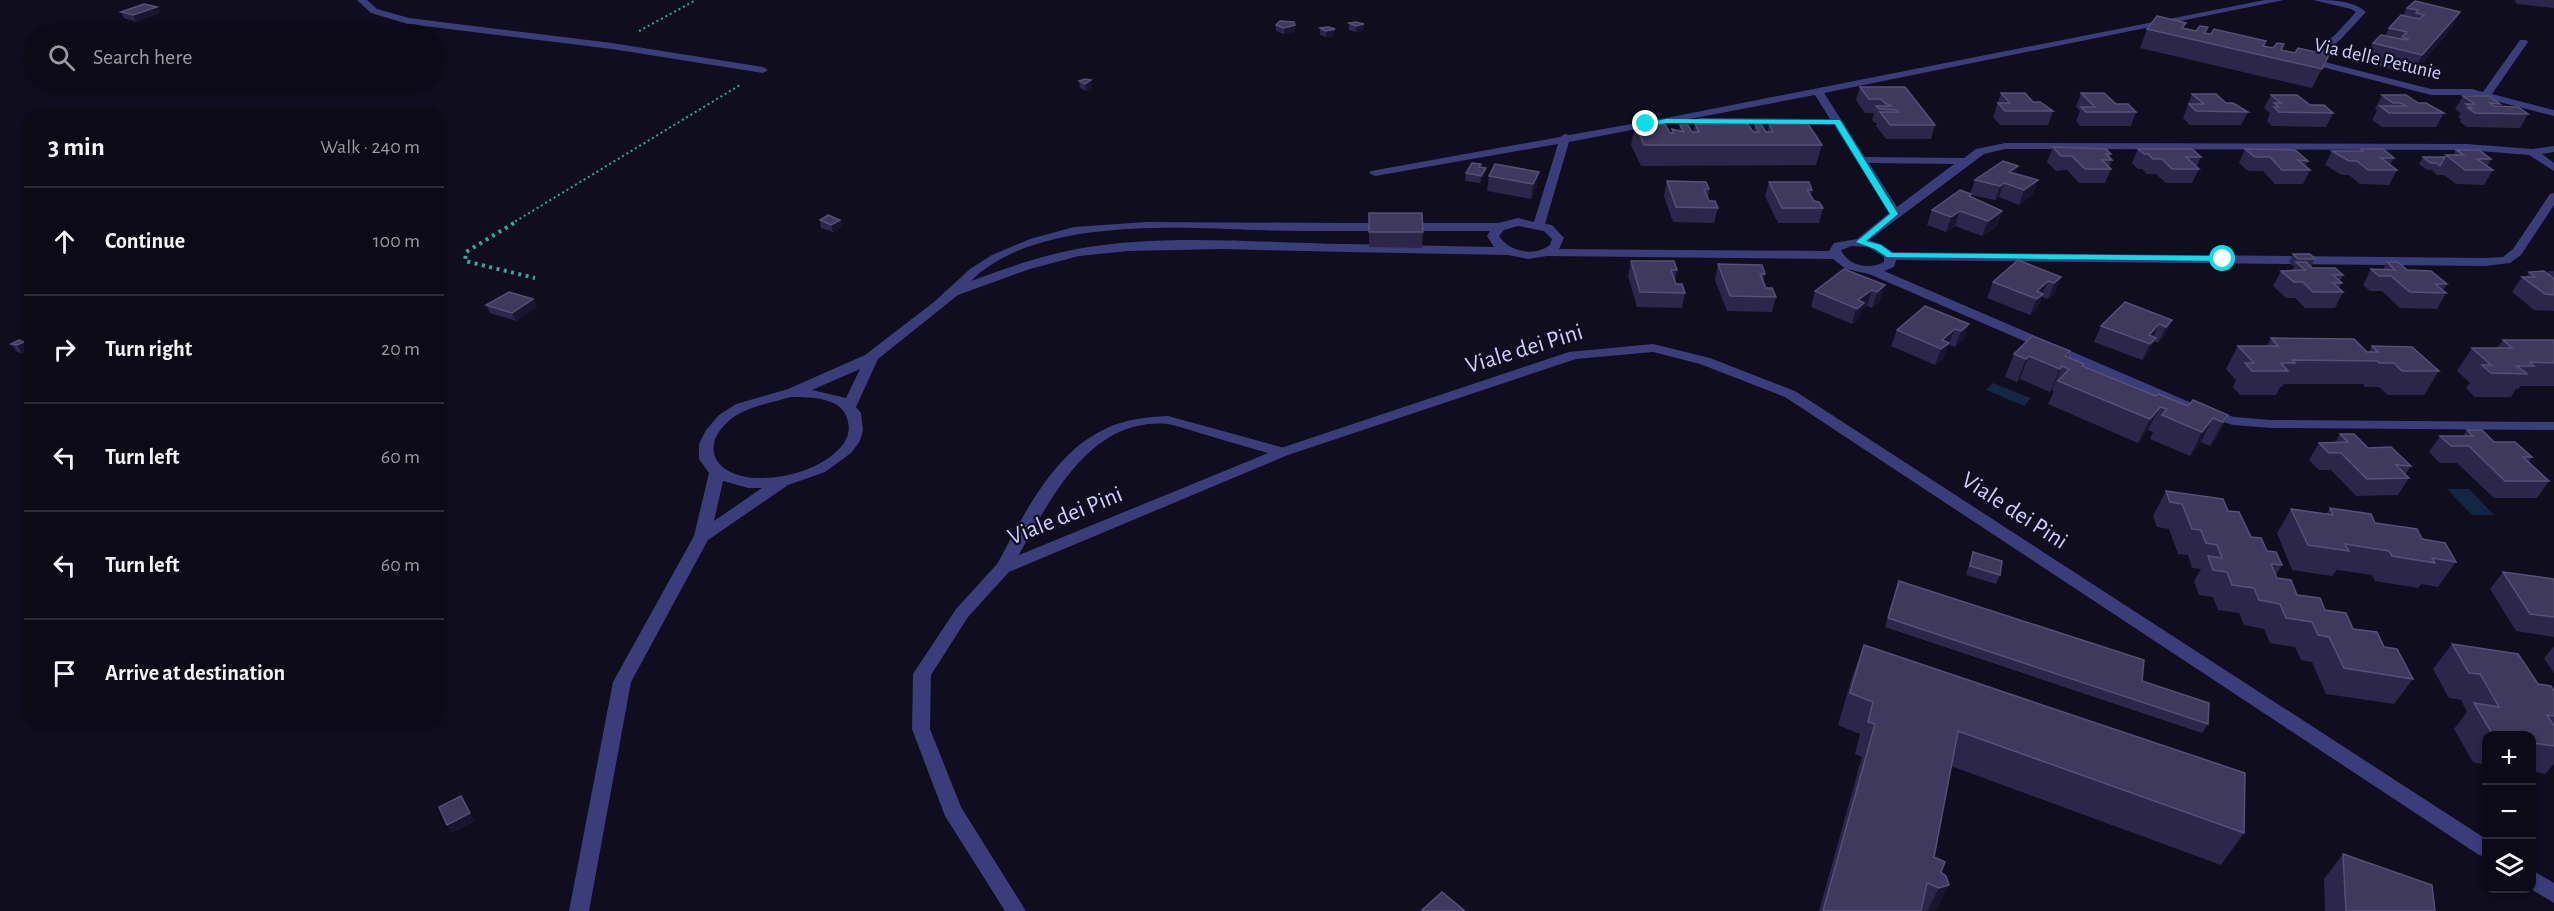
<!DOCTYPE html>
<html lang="en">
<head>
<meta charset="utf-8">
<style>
	:root { --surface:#0b0a16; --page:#14131f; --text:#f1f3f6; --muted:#9a9aa1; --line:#2b2b35 }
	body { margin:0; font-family:"Alegreya Sans",sans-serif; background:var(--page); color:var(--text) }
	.controls { position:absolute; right:18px; bottom:18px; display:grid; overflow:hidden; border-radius:12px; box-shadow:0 3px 9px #0003 }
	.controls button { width:54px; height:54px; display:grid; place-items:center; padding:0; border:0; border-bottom:2px solid var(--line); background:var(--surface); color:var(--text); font:30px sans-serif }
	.stop { position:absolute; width:18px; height:18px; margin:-14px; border:4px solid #0fdce6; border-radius:50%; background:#fff }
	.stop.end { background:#0fdce6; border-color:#fff; box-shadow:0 2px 6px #0008 }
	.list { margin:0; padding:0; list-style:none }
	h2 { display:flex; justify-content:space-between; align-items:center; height:78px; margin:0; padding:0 24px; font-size:26px }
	h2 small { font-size:20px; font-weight:400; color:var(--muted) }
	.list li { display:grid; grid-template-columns:39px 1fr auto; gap:18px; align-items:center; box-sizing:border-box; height:108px; padding:0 24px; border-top:2px solid var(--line) }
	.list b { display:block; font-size:22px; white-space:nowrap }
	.list em { font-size:20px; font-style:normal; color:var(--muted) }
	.icon { flex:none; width:33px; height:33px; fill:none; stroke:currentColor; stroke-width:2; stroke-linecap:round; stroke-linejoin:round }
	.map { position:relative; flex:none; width:2554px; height:911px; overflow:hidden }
	.search { position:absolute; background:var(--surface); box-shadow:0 3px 9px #0003; left:24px; top:24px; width:420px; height:66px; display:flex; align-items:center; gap:15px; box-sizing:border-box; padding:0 21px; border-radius:33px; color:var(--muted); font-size:22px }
	.panel { position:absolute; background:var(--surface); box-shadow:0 3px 9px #0003; left:24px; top:108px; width:420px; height:618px; border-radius:18px }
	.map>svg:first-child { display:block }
</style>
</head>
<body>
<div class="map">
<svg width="2554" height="911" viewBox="0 0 2554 911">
	<rect width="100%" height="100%" fill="#0f0d1e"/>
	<g fill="#112743">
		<polygon points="1993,383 2031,398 2024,406 1986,390"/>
		<polygon points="2447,489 2469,489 2494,515 2472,515"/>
	</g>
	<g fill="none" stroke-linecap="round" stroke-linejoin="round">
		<g stroke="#35a89b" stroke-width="2" stroke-dasharray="2 3" stroke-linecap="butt">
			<polyline points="639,31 696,0"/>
			<polyline points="511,224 740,85"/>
		</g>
		<polyline stroke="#35a89b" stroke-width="4" stroke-dasharray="3 4.5" stroke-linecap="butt" points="514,223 466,252 465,261 535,278"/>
		<path fill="#3b3c7a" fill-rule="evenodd" d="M1168,416L1288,449L1290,452L1283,457C1256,450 1230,442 1203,434C1192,431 1179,426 1168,424C1083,416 1044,514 1009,572H997L995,568C1022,519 1051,454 1105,429C1125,419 1146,417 1168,416Z"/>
		<g fill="#3b3c7a" fill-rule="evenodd">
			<polygon points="357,0 367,0 377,9 409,18 612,43 763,67 768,70 763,73 612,49 408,24 371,13"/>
			<path d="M2265,0H2284L1824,93L1865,157L1964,158L1976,149L2005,143L2467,144L2532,149L2554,146V152L2542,154L2554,163V171L2529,155L2467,150L2005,149L1984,154L1869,240L1881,244L1893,252L2485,258L2503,257L2513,249L2550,194L2554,193V205L2521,255L2510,263L2485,266L1896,260L1894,267L1884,271L2194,404L2234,417L2271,420L2554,422V430L2271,428L2233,425L2184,410L1869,274L1846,269L1833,259L1547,256L1528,259L1508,255L1347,252L1341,248L1347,244L1494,247L1487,236L1490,231H1347L1341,227L1347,223H1498L1518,218L1534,222L1558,144L1375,176L1369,173L1371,171L1560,137L1565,134L1569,135L1666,118ZM1815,95L1830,119L1699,118L1694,121L1699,124L1834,125L1889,213L1857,239L1834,243L1829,251L1559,249L1564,238L1552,225L1545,224L1569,142ZM1869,163L1954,164L1897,207ZM1518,226L1544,231L1552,239L1550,245C1535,257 1509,252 1499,236L1504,230ZM1852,246L1868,247L1884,257V262C1869,270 1848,266 1841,250Z"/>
			<path d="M2313,0C2331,0 2353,0 2366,12L2341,39L2317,60L2431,89H2472L2483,92L2520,40H2526L2528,42L2492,94L2554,110V116L2472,95H2431L2303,62V58L2307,57L2335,35L2356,12L2351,9Z"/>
			<polygon points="1653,344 1710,358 1795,391 2486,839 2486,857 2479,855 1785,397 1700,364 1653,352 1576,359 1288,455 1009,572 968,617 931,675 930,729 961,807 1026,911 1005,911 945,816 912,729 913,674 956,609 997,564 1278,449 1569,352"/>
			<polygon points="2532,870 2554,883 2554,903 2529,888 2532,888"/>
		</g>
		<path fill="#3b3c7a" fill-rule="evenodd" d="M1146,222L1347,223L1353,227L1347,231C1317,231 1286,231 1256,230C1173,227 1034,218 971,281C1006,268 1040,256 1077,249C1165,233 1258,243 1347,244L1353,248L1347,252L1222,249L1128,251L1079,256L1030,269L958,295L878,359L856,407L861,413L863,430L860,441L851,453L825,472L788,485L708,540L631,682L589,911H569L613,682L694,536L709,473L699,459V444L706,430L719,415L736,404L788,389L865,355L934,302L970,269L992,255L1030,239L1074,227ZM860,369L846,398L812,390ZM791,397C811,397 844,397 848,422C850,429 848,437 844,443C826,468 786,479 757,478C714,477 696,444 735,416C752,405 772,403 791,397ZM723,481L748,488H762L714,521Z"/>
	</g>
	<g fill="#2c274a">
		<polygon points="2514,0 2554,0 2554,8 2517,4 2515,1"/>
		<polygon points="157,7 160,13 136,22 124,18 121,12"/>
		<polygon points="2407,8 2460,12 2450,30 2412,75 2363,62 2373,43 2385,36 2389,28 2403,15"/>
		<polygon points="1356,22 1364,30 1356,32 1349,30 1349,23"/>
		<polygon points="1276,25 1295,25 1295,32 1284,34 1276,31"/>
		<polygon points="1320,28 1335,29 1334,36 1326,37 1320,35"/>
		<polygon points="2147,29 2184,29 2273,48 2284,44 2282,50 2295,53 2329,55 2312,88 2140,48"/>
		<polygon points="1079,81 1092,87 1086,91 1080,88"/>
		<polygon points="1860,87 1935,125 1931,139 1886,139 1876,126 1877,123 1875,123 1872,120 1874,113 1865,113 1856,100"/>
		<polygon points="2001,93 2033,102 2053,111 2048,125 2000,125 1993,117"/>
		<polygon points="2081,93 2136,112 2131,126 2080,126 2076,121 2080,111 2076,107"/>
		<polygon points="2192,94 2226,103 2248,112 2241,125 2190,125 2183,118"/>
		<polygon points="2271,95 2310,105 2333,113 2326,127 2272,126 2267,121 2270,113 2264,108"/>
		<polygon points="2382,95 2418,103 2444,113 2436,127 2382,127 2372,120 2377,111 2375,109"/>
		<polygon points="2463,96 2500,104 2498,106 2528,114 2520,128 2467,127 2460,122 2461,119 2458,117 2461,113 2455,109"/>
		<polygon points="1635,124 1670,133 1671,133 1672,129 1679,131 1680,125 1693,132 1695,124 1753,132 1755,124 1767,132 1769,124 1822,145 1816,165 1641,166 1631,145"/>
		<polygon points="2053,147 2111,154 2110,158 2112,160 2109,167 2111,169 2105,183 2079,183 2067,170 2056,171 2047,162"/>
		<polygon points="2138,149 2201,157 2196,167 2199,169 2192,183 2166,183 2156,174 2147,174 2142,169 2138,169 2132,163"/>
		<polygon points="2245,149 2308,161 2305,166 2310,170 2303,184 2275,184 2263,171 2248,171 2239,163"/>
		<polygon points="2361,149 2394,158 2390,165 2397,170 2389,185 2360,184 2349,175 2342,175 2325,165 2332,151 2360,151"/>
		<polygon points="2456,150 2491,159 2487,166 2493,170 2484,185 2456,184 2444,175 2437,175 2432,170 2427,170 2419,164 2423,157 2445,157 2446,155 2453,155"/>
		<polygon points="1495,164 1537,186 1531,199 1487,191 1489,176"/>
		<polygon points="2018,166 2015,174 2033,194 2019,205 1999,197 1995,200 1971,195 1970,197 2002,211 1997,226 1982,236 1955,226 1946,232 1927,225 1932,210 1970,194 1975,180"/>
		<polygon points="1480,167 1485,176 1480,183 1465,181 1466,173"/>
		<polygon points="1667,181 1709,189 1708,198 1709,201 1718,208 1714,223 1673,222 1664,196"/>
		<polygon points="1769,182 1812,190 1811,196 1814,201 1823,208 1819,223 1778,223 1765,196"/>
		<polygon points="1369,213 1423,232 1422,248 1369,247"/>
		<polygon points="820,220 840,220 842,227 833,232 821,228"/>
		<polygon points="2293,254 2315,259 2311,267 2312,268 2343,275 2340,281 2342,283 2339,288 2343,292 2335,308 2305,308 2295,298 2286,298 2273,286 2281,271 2292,271 2294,267 2289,262"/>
		<polygon points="1631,261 1677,270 1675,280 1676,284 1685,293 1682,308 1637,307 1628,276"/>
		<polygon points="2387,262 2407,270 2447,284 2443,290 2446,293 2437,309 2400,308 2382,291 2370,291 2363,285 2371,269 2383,269"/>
		<polygon points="1718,264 1765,274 1763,282 1766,288 1776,297 1772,312 1727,311 1715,280"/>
		<polygon points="2549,271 2554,271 2554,311 2534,310 2512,292 2522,277 2526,277 2529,272 2547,274"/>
		<polygon points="2061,277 2055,292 2048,299 2042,297 2037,309 2030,315 1987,298 1993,282"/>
		<polygon points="1885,285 1880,301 1872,308 1867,306 1862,309 1859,318 1852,324 1811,307 1815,291"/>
		<polygon points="533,299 537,307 516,321 490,313 486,305"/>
		<polygon points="2172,320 2165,335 2158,343 2154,341 2148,354 2142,360 2094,342 2101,326"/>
		<polygon points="1969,324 1963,340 1955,347 1949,345 1947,346 1943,359 1935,365 1891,346 1897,330"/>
		<polygon points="2271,338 2367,352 2369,352 2372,346 2439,371 2424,395 2388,395 2379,387 2365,387 2363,384 2284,384 2282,387 2280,387 2276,395 2240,395 2233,387 2236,380 2226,369 2238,346 2267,346"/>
		<polygon points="2503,340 2554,340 2554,386 2521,386 2518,389 2516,389 2511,397 2475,397 2466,388 2470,383 2457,371 2472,348 2497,348"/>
		<polygon points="24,342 29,350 22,353 17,352 11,344"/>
		<polygon points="2014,354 2067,357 2084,364 2083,366 2156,396 2188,406 2228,415 2216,439 2210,446 2201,442 2190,456 2150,439 2153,432 2148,430 2138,443 2048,404 2054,391 2052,390 2050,392 2020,379 2017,382 2005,377"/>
		<polygon points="2467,430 2532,457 2528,462 2549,481 2537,498 2494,498 2457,463 2440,463 2429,452 2440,436 2463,436"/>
		<polygon points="2340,434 2368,448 2411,466 2405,475 2409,478 2398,495 2356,496 2331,470 2319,470 2309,460 2319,443 2335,443"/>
		<polygon points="2166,491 2228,511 2251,537 2282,565 2276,575 2277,578 2297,595 2325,610 2353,629 2384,647 2413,679 2394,704 2326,694 2312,662 2301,660 2295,647 2270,643 2264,629 2244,625 2239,613 2218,610 2213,597 2199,595 2194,581 2201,569 2192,568 2188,555 2178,554 2169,529 2157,527 2153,516"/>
		<polygon points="2330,508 2422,539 2456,562 2438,587 2421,584 2418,588 2375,581 2372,575 2337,570 2332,576 2292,570 2277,533 2291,509 2326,514"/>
		<polygon points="1973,552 2000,575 1996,584 1966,575 1970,561"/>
		<polygon points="2503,572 2554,579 2554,637 2516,631 2490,589"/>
		<polygon points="1899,581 2142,681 2208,724 2202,733 1885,627"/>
		<polygon points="2452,644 2538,684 2554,691 2554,764 2545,774 2532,771 2532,735 2487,735 2487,765 2473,762 2454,729 2467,712 2461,700 2449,698 2433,669"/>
		<polygon points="1864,645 2244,833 2221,865 1951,766 1934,857 1941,872 1936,911 1819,911 1862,757 1855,754 1860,734 1838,725 1852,677"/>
		<polygon points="2554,646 2554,673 2544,658"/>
		<polygon points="2343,854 2435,911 2325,911 2324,879"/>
	</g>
	<g fill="#191531">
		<polygon points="157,7 160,13 136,22 133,15"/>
		<polygon points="2460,12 2450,30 2412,75 2422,55"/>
		<polygon points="1364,24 1364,30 1356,32 1356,26"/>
		<polygon points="1295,25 1295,32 1284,34 1284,28"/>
		<polygon points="1335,29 1334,36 1326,37 1326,31"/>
		<polygon points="1091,80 1092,87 1086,91 1085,84"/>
		<polygon points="2018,166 2013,180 2009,172"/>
		<polygon points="1486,168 1485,176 1480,183 1481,176"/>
		<polygon points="1539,172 1537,186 1531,199 1533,184"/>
		<polygon points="2038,180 2033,194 2019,205 2024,190"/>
		<polygon points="2004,183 1999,197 1995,200 2000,186"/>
		<polygon points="1960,211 1955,226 1946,232 1951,217"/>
		<polygon points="2002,211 1997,226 1982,236 1988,221"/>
		<polygon points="840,220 842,227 833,232 831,225"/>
		<polygon points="2061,277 2055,292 2048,299 2054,283"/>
		<polygon points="2048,281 2037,309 2030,315 2037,299 2037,291"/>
		<polygon points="1885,285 1880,301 1872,308 1877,292"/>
		<polygon points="1872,290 1867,306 1862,309 1859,318 1852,324 1858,300"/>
		<polygon points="533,299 537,307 516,321 512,313"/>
		<polygon points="2172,320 2165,335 2158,343 2166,327"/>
		<polygon points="1969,324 1963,340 1955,347 1961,331"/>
		<polygon points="2159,324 2152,340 2149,335"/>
		<polygon points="1955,329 1943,359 1935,365 1941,349 1942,340"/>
		<polygon points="2156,338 2148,354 2142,360 2150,344"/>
		<polygon points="24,342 29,350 22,353 17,345"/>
		<polygon points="2070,351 2063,367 2062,366 2052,390 2050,392 2065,356"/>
		<polygon points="2029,356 2020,379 2017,382 2026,359"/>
		<polygon points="2160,407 2148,430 2138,443 2150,419"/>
		<polygon points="2228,415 2216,439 2210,446 2223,422"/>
		<polygon points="2213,418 2201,442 2190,456 2202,432"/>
		<polygon points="461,796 475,822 452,833 447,825"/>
		<polygon points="1949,885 1936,911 1927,911 1939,888"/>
	</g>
	<g fill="#3e395d" stroke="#555076" stroke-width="1.5">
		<polygon points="2415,1 2460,12 2422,55 2373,43 2381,35 2406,40 2408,39 2402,37 2407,32 2389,28 2401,15 2419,19 2424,15 2416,13 2418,10 2407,8"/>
		<polygon points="144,4 157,7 133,15 121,12"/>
		<polygon points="2157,16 2186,23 2182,28 2196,31 2200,26 2208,27 2204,33 2211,34 2214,29 2266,41 2263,46 2273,48 2277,43 2284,44 2281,50 2295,53 2298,48 2329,55 2322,69 2147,29"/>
		<polygon points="1280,21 1294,22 1295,25 1284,28 1276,25"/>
		<polygon points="1356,22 1364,24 1356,26 1349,23"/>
		<polygon points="1328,27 1335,29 1326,31 1320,28"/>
		<polygon points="1085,79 1091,80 1085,84 1079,81"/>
		<polygon points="1860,87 1905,87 1935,125 1890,125 1880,112 1898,112 1896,110 1879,109 1876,106 1892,106 1885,103 1881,99 1869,99"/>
		<polygon points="2001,93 2025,93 2033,102 2040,102 2053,111 2005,111 1998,103 2010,103"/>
		<polygon points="2081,93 2104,93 2116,104 2128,104 2136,112 2086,112 2081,107 2095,107"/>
		<polygon points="2192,94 2216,94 2226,103 2233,103 2248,112 2196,111 2189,104 2204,104"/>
		<polygon points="2271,95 2297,95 2310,105 2324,105 2333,113 2279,112 2274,107 2279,107 2274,103 2281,103"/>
		<polygon points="2382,95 2406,95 2418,103 2426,103 2444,113 2389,113 2380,106 2406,106 2401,103 2393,103"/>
		<polygon points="2463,96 2489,96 2500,104 2490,103 2494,106 2518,107 2528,114 2475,113 2468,108 2472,108 2466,104 2475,104"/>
		<polygon points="1635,124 1665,124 1670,133 1673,133 1672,129 1684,132 1680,125 1688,125 1692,132 1699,132 1695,124 1748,124 1753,132 1759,132 1755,124 1761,124 1766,132 1773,132 1769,124 1808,124 1822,145 1644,145"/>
		<polygon points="2053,147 2106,149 2111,154 2106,154 2112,160 2102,160 2111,169 2085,169 2072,156 2061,156"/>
		<polygon points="2138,149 2192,149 2201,157 2186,157 2199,169 2172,169 2162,159 2153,159 2148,154 2144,154"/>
		<polygon points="2245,149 2295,150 2308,161 2298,160 2310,170 2282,170 2270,157 2255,157"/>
		<polygon points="2361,149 2383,149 2394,158 2381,158 2397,170 2368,170 2357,161 2349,161 2332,151 2363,151"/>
		<polygon points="2456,150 2479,150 2491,159 2477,159 2493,170 2465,170 2446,155 2464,155"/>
		<polygon points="2423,157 2445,157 2440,166 2436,163 2431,163"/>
		<polygon points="2003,161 2018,166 2009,172 2038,180 2024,190 2004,183 2000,186 1975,180"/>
		<polygon points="1472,163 1481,164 1479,167 1486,168 1481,176 1466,173"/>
		<polygon points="1495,164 1539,172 1533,184 1489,176"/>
		<polygon points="1667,181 1706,182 1709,189 1704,189 1709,201 1715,201 1718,208 1676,207"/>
		<polygon points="1769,182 1809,182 1812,190 1807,190 1814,201 1819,202 1823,208 1782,208"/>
		<polygon points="1960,190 1971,194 1969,196 2002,211 1988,221 1960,211 1951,217 1932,210"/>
		<polygon points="1369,213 1422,213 1423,232 1369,232"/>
		<polygon points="828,215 840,220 831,225 820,220"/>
		<polygon points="2293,254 2310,254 2315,259 2298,259"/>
		<polygon points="2018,260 2061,277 2054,283 2048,281 2037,291 2043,294 2037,299 1993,282"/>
		<polygon points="1631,261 1674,261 1677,270 1671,270 1676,284 1682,284 1685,293 1640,292"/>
		<polygon points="2296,262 2306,262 2312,268 2335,268 2343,275 2333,275 2342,283 2333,283 2343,292 2313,292 2303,282 2294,282 2281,271 2305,270"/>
		<polygon points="2387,262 2398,262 2407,270 2431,271 2447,284 2435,284 2446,293 2410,292 2391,276 2379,276 2371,269 2395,270"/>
		<polygon points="1718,264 1762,265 1765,274 1760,274 1766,288 1772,288 1776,297 1730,296"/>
		<polygon points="1844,269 1885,285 1877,292 1872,290 1858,300 1864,303 1857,309 1815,291"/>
		<polygon points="2544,271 2554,279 2554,295 2545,294 2522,277 2535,277 2529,272"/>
		<polygon points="509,292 533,299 512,313 486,305"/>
		<polygon points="2125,302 2172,320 2166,327 2159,324 2149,335 2156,338 2150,344 2101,326"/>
		<polygon points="1925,306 1969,324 1961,331 1955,329 1942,340 1949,343 1941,349 1897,330"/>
		<polygon points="2032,336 2070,351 2065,356 2084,364 2082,366 2156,396 2158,394 2188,406 2193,400 2228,415 2223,422 2213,418 2202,432 2162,415 2167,409 2160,407 2150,419 2058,381 2069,369 2062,366 2060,369 2029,356 2026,359 2014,354"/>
		<polygon points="2271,338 2354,339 2367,352 2378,352 2372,346 2412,347 2439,371 2402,371 2394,363 2379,363 2377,361 2292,360 2295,363 2281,363 2288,371 2252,371 2245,363 2254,363 2238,346 2278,346"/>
		<polygon points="19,340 24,342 17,345 11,344"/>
		<polygon points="2503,340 2554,340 2554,363 2530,362 2534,366 2517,366 2527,374 2491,373 2482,365 2491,365 2472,348 2512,348"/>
		<polygon points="2467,430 2482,430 2494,442 2515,442 2532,457 2523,457 2549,481 2505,481 2469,446 2451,446 2440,436 2473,436"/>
		<polygon points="2340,434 2354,434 2368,448 2391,447 2411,466 2396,465 2409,478 2367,479 2341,453 2329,453 2319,443 2348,442"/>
		<polygon points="2166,491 2223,499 2228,511 2239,512 2251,537 2261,538 2267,551 2276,552 2282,565 2271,564 2277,578 2291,580 2297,595 2320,598 2325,610 2346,613 2353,629 2377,632 2384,647 2397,649 2413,679 2344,668 2329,637 2318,635 2312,622 2286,618 2280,604 2259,600 2254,588 2232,585 2227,572 2213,570 2208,556 2222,558 2217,545 2206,543 2201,530 2192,529 2182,504 2170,502"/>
		<polygon points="2330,508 2371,514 2375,523 2417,529 2422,539 2445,543 2456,562 2432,558 2435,563 2392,556 2389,551 2345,544 2349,551 2308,545 2291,509 2333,515"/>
		<polygon points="1973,552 2002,561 2000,575 1970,566"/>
		<polygon points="2503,572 2554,579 2554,617 2530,614"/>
		<polygon points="1899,581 2144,660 2142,681 2209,703 2208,724 1888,618"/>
		<polygon points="2452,644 2518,654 2538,684 2551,686 2554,691 2554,716 2547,715 2554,726 2554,746 2532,743 2532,735 2493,735 2474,703 2499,707 2480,674 2469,673"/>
		<polygon points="1864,645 2245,773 2244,833 1958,731 1934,857 1945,862 1941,872 1946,876 1949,885 1939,888 1927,883 1921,911 1823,911 1875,724 1868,722 1873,702 1850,693"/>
		<polygon points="461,796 470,813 447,825 439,807"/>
		<polygon points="2343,854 2432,885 2435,911 2346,911"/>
		<polygon points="1442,892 1465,911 1421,911"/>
	</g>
	<polygon fill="#0fdce6" points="1666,119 1840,120 1898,214 1866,241 1881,245 1892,253 2223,256 2227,259 2223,261 1887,257 1875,249 1856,242 1890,214 1835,124 1666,123 1646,126 1642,124"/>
	<g text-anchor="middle" stroke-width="4.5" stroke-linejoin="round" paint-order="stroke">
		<g font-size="20" fill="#d0cdfc" stroke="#0f0d1e">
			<text transform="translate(2378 58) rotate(13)" y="7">Via delle Petunie</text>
		</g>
		<g font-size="24" fill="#d0cdfc" stroke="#0f0d1e">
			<text transform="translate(1524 348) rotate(-17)" y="8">Viale dei Pini</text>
			<text transform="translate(2015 510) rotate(33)" y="8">Viale dei Pini</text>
			<text transform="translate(1065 515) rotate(-22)" y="8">Viale dei Pini</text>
		</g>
	</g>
</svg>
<div class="controls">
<button>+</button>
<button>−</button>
<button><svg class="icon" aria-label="layers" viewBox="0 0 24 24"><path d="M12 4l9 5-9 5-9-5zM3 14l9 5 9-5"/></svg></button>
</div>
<div class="stop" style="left:2223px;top:259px"></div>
<div class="stop end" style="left:1646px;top:124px"></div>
<div class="search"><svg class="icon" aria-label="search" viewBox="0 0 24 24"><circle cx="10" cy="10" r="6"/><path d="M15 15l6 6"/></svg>Search here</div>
<section class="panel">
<h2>3 min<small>Walk · 240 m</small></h2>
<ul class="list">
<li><svg class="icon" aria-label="ahead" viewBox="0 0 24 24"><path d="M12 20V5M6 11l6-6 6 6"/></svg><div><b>Continue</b></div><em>100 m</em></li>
<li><svg class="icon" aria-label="right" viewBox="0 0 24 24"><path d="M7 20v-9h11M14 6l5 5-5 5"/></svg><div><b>Turn right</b></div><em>20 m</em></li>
<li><svg class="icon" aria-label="left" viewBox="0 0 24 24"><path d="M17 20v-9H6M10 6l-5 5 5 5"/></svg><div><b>Turn left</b></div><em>60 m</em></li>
<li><svg class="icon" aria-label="left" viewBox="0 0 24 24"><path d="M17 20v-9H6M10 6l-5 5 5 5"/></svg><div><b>Turn left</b></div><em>60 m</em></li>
<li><svg class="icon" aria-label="arrive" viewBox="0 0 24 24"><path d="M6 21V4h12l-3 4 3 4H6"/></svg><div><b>Arrive at destination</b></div></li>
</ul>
</section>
</div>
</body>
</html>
